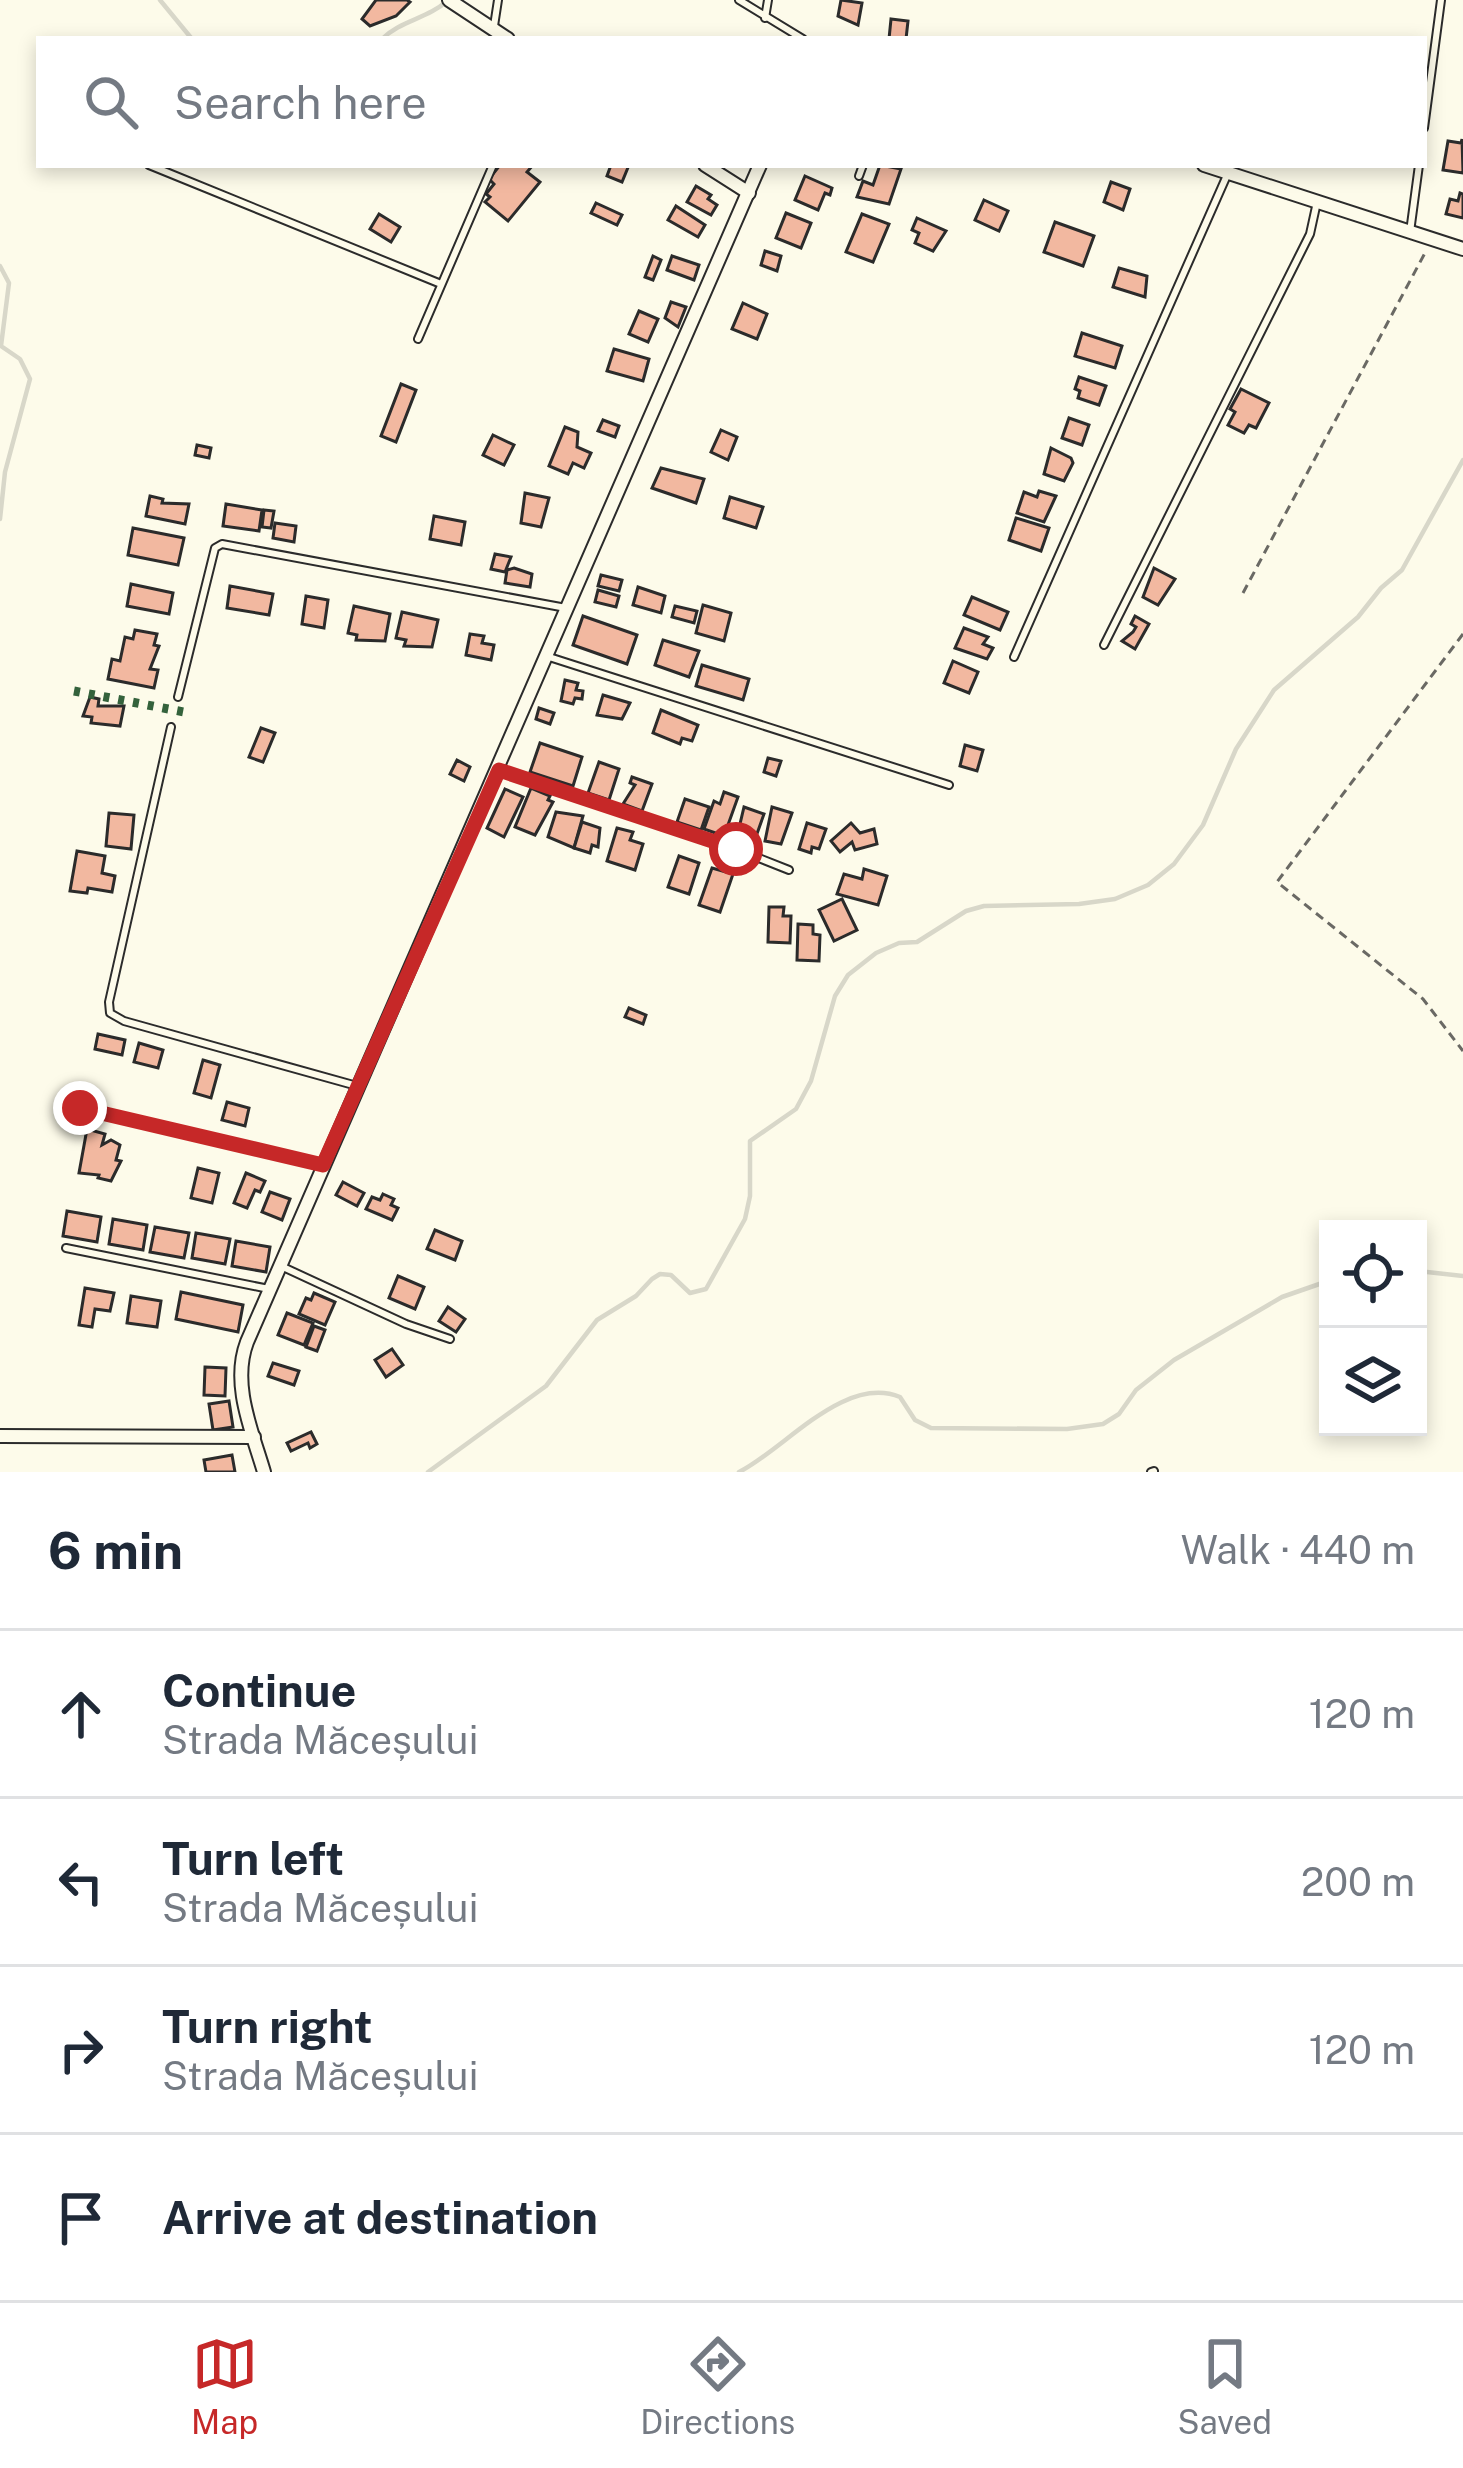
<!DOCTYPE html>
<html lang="en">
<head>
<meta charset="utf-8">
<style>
	:root { --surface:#fff; --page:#f2f2f3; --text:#1f2937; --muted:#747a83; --line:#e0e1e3; --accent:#c62828 }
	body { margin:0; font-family:"Public Sans",sans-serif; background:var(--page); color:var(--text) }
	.controls { position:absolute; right:36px; bottom:36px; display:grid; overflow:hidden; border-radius:0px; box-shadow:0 6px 18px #0003 }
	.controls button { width:108px; height:108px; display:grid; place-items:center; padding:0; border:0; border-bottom:3px solid var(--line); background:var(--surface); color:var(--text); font:60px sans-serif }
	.stop { position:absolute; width:36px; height:36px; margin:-27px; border:9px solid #c62828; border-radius:50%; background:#fff }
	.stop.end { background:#c62828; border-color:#fff; box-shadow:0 3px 12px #0008 }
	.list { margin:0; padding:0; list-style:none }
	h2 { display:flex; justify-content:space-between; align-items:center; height:156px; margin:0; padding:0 48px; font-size:51px }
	h2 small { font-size:39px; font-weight:400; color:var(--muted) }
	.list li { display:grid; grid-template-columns:78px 1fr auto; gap:36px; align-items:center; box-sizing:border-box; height:168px; padding:0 48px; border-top:3px solid var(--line) }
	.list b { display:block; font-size:45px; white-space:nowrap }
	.list p { margin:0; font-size:39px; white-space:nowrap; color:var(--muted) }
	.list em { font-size:39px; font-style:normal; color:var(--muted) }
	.icon { flex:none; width:66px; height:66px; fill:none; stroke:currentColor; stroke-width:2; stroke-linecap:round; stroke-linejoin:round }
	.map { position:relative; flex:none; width:1463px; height:1472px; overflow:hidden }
	.search { position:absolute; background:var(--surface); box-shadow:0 6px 18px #0003; left:36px; right:36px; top:36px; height:132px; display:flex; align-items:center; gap:30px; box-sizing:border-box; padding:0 42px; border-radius:0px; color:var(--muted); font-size:45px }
	.sheet { height:828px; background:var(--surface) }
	nav { display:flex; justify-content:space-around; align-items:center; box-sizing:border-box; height:168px; border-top:3px solid var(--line); background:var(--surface); font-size:33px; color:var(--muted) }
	nav a { display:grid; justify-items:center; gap:6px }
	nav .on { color:var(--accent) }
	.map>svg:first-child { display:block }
</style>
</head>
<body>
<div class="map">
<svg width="1463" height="1472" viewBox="0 0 1463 1472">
	<rect width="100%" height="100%" fill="#fdfbea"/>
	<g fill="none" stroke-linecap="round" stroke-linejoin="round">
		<g stroke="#d8d7c9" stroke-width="4.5">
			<polyline points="160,0 192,39"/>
			<path d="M382,39C401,20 428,19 448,0"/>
			<polyline points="0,266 9,283 1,346 20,359 30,379 5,472 0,519"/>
			<polyline points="1418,1271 1463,1276"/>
			<polyline points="428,1472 546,1386 597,1320 636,1296 652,1279 660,1274 671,1275 690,1293 706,1289 745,1219 750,1196 750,1141 796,1109 811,1081 835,996 848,975 876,953 899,943 917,942 966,911 984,906 1079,904 1115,899 1148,885 1174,864 1203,825 1236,749 1274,690 1358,617 1381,588 1402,570 1463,460"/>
			<path d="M739,1472C784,1450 844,1374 900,1397L915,1420L931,1428L1067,1429L1103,1424L1119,1414L1136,1390L1174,1360L1282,1297L1328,1281"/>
		</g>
	</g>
	<g fill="#f2b8a0" stroke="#2b2b2b" stroke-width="3">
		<polygon points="376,0 407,0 410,2 396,16 370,26 362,19"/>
		<polygon points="841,0 862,3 858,25 838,16"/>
		<polygon points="891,19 908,21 906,39 889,39"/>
		<polygon points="1462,139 1463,173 1443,170 1448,141 1461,143"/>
		<polygon points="500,165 533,165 527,172 540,182 508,221 485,202 490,197 486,194 494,184 489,179"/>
		<polygon points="611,165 629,165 622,182 607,176"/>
		<polygon points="880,165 901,169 889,204 857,197 863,181 873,185"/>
		<polygon points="805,176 832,188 830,195 825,193 818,210 795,200"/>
		<polygon points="1111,182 1130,189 1123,210 1104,202"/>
		<polygon points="696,186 711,195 708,199 717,205 711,215 687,202"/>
		<polygon points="1460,193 1463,194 1463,218 1446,214 1450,199 1458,201"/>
		<polygon points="984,200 1008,211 999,231 975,220"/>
		<polygon points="596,203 622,215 617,225 591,213"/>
		<polygon points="676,206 705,225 698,237 668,220"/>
		<polygon points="786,213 811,223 801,248 776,238"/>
		<polygon points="379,214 400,227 391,242 370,229"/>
		<polygon points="862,214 889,224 873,262 846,252"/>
		<polygon points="917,218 946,231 933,251 915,243 919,233 912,230"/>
		<polygon points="1055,222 1094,236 1083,266 1044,252"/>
		<polygon points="765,251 781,256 777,271 761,265"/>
		<polygon points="653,256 661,260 653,280 645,277"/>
		<polygon points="672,256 699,265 694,280 667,270"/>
		<polygon points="1119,268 1147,276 1145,297 1113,287"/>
		<polygon points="671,302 686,307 678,327 665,318"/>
		<polygon points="743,303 767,314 757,339 732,329"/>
		<polygon points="639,311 658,319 648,342 629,334"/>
		<polygon points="1082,333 1122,346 1115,368 1075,356"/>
		<polygon points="614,349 649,359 643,381 607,371"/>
		<polygon points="1079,377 1106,386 1099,405 1078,398 1080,391 1075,389"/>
		<polygon points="401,384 416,390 396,442 381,436"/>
		<polygon points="1241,389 1269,403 1256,428 1249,425 1244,433 1228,425 1235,412 1230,409"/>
		<polygon points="1069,418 1089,425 1082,445 1062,438"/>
		<polygon points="603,420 619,426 615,437 598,431"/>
		<polygon points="565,427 578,432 577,447 591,453 584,468 573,463 568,474 549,466"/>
		<polygon points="721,430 737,437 728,460 711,452"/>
		<polygon points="493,435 514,445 504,465 483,455"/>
		<polygon points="197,445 211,448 209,458 195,455"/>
		<polygon points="1051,448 1071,458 1073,463 1064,481 1044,474"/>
		<polygon points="661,468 704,479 696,503 652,488"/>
		<polygon points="1039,491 1056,496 1044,522 1017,513 1024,492 1037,497"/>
		<polygon points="525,493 549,498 541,527 521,523"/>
		<polygon points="150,496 163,499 162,503 189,504 185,524 146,516"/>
		<polygon points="730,497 763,507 756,528 724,518"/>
		<polygon points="226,504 262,510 259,531 223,526"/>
		<polygon points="264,510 274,511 271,528 262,527"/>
		<polygon points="434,516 465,522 461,545 430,539"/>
		<polygon points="1016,518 1049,528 1041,551 1009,540"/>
		<polygon points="275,523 296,526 294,542 273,538"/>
		<polygon points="133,528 184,538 178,565 128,555"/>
		<polygon points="495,554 511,557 505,572 491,569"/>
		<polygon points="514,568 532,574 530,587 505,583 507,570"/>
		<polygon points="1154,568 1175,579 1158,605 1143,597"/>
		<polygon points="601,575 622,580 619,591 598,586"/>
		<polygon points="131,584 173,593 169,614 127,606"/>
		<polygon points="230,586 273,594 269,615 227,608"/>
		<polygon points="638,587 665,596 661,613 633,605"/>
		<polygon points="598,590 619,596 616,607 595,602"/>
		<polygon points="306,596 328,600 324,628 302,624"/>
		<polygon points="972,597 1008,612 1000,630 964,615"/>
		<polygon points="703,605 731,613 724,641 696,633"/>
		<polygon points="354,606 390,614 385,641 356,640 357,635 348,633"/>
		<polygon points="675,606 697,611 694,623 672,617"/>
		<polygon points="402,612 438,620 432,647 404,646 406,640 396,638"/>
		<polygon points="583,616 637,635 627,664 573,645"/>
		<polygon points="1135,616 1149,624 1135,649 1122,641 1133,632 1136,627 1131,624"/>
		<polygon points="964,628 988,637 983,644 993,648 987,659 955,648"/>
		<polygon points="135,630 157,634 154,645 159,646 150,669 158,670 154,688 108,679 112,659 120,661 125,637 133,639"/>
		<polygon points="470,634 484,636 482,643 494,645 491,660 466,655"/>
		<polygon points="663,640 699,651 689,677 655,665"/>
		<polygon points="953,661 978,672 969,693 944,683"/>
		<polygon points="702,665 749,679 743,700 696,686"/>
		<polygon points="565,680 578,683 576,690 583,691 582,699 575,698 573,704 561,701"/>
		<polygon points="603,695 630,703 622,719 597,715"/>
		<polygon points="90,697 99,699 98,706 124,706 120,726 91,723 92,717 83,716"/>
		<polygon points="539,708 554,713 550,724 536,719"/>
		<polygon points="661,710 698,725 692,741 682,738 680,744 653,733"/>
		<polygon points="261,728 275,733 263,762 249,757"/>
		<polygon points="540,743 582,757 573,786 530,772"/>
		<polygon points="965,745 983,750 977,771 960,766"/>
		<polygon points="768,758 781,761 776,776 764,772"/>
		<polygon points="457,760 470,767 464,781 450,774"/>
		<polygon points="599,762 619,769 609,800 588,793"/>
		<polygon points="632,777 652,784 642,811 623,804 635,785 630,783"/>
		<polygon points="531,788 550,796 548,800 553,802 535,835 515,827"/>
		<polygon points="505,789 523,797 504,837 487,828"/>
		<polygon points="724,792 738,797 724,836 704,829 714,801 720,804"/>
		<polygon points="685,799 709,807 701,830 677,822"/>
		<polygon points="744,807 764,814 753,845 736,841"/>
		<polygon points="772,807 792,813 781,844 765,841"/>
		<polygon points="556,812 583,816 574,848 548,837"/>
		<polygon points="109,813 134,815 131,849 106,846"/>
		<polygon points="582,822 600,828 598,847 592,845 590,853 574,848"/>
		<polygon points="807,823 826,829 819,849 812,847 811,853 799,849"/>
		<polygon points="851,823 860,833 874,829 877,844 855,850 852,842 840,852 831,841"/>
		<polygon points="617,828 633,832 630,840 643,844 635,870 607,861"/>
		<polygon points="77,851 105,856 102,873 115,876 112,892 88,888 87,893 70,891"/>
		<polygon points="679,856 699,863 689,894 668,887"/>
		<polygon points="712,868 733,874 720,912 699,905"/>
		<polygon points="864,869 887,876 878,905 837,894 844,874 862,879"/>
		<polygon points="842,899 857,930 834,941 819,910"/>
		<polygon points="769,907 784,907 783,916 791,916 790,943 768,942"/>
		<polygon points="798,924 813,925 813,934 820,935 819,961 797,960"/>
		<polygon points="629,1008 646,1015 643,1024 625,1017"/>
		<polygon points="98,1034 125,1040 122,1055 95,1049"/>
		<polygon points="139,1043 163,1050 158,1068 134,1062"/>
		<polygon points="203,1060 220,1065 211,1098 194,1093"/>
		<polygon points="227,1102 249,1108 245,1126 222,1120"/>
		<polygon points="87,1129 105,1134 102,1145 111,1140 120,1145 116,1160 121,1161 111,1181 98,1178 99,1175 79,1173"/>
		<polygon points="198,1168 219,1173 212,1203 191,1198"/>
		<polygon points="246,1173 265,1181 260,1192 255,1190 247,1208 234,1203"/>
		<polygon points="343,1182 364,1193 357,1206 336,1195"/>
		<polygon points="270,1192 290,1199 282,1220 262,1212"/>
		<polygon points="383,1194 394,1199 391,1205 398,1208 392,1220 366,1209 372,1197 380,1200"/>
		<polygon points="67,1211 101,1217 97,1242 63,1236"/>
		<polygon points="113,1219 147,1225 143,1250 109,1244"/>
		<polygon points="155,1227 189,1233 184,1258 150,1252"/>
		<polygon points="435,1230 462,1241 455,1260 427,1249"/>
		<polygon points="196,1233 230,1239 225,1264 192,1258"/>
		<polygon points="236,1241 270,1247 266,1272 232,1266"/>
		<polygon points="398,1276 424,1287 415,1309 389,1298"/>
		<polygon points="85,1288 114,1293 110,1311 95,1309 92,1327 79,1325"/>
		<polygon points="181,1292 243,1305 238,1332 176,1319"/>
		<polygon points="314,1293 335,1302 325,1325 299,1314 306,1298 311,1300"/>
		<polygon points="131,1296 161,1301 157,1327 127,1323"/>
		<polygon points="448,1307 465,1319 456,1332 439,1321"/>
		<polygon points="287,1313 313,1323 304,1345 278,1335"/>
		<polygon points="314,1326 325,1330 317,1351 306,1347"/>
		<polygon points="392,1349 403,1365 386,1377 375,1360"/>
		<polygon points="273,1363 299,1371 294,1385 268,1376"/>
		<polygon points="205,1367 226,1368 225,1396 204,1395"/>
		<polygon points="229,1401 233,1427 213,1430 209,1404"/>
		<polygon points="311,1432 317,1444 310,1448 308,1443 291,1451 287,1443"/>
		<polygon points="232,1455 235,1472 206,1472 204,1460"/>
	</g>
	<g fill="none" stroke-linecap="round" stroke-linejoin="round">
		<g stroke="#2b2b2b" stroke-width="10">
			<g id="lane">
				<polyline points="739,0 803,39"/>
				<polyline points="765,18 768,0"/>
				<polyline points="494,26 498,0"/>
				<polyline points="1424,128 1441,0"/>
				<polyline points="149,165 441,284"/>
				<polyline points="859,176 863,165"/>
				<polyline points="1410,232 1419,165"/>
				<polyline points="418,339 493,165"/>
				<polyline points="1104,645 1310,234 1317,202"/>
				<polyline points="546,656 949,785"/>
				<polyline points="1014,657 1228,173"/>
				<polyline points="178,697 215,548 222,544 566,608"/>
				<polyline points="171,727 109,1002 110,1013 124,1021 357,1086"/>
				<polyline points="499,769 736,849 789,870"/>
				<polyline points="80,1108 322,1164"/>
				<polyline points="66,1248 269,1289"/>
				<polyline points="283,1267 406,1324 450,1339"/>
				<polyline points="1151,1472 1154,1471"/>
			</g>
		</g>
		<g stroke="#2b2b2b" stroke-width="16">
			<g id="street">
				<polyline points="449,0 508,39"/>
				<polyline points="705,165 749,193"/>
				<polyline points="1204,165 1463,249"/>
				<polyline points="0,1436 254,1437"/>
				<path d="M264,1472C252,1431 231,1384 247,1342L760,165"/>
			</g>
		</g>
		<g stroke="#6a6964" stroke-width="3" stroke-dasharray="9 6" stroke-linecap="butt">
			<polyline points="1243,593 1426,251"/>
			<polyline points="1463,634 1277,882 1423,999 1463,1051"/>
		</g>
		<use href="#lane" stroke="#fdfbea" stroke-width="6"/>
		<use href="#street" stroke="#fdfbea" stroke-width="12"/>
		<polyline stroke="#34623c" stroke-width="9" stroke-dasharray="6 9" stroke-linecap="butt" points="74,691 184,712"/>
	</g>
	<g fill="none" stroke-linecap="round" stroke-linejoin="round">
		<polyline stroke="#c62828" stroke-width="15" points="80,1108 323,1165 499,770 736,849"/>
	</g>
</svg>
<div class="controls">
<button><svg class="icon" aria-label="locate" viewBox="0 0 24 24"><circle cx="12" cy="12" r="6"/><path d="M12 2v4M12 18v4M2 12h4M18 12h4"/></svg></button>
<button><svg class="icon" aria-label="layers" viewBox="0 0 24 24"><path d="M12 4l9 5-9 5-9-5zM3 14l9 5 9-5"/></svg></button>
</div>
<div class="stop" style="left:736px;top:849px"></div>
<div class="stop end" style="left:80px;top:1108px"></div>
<div class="search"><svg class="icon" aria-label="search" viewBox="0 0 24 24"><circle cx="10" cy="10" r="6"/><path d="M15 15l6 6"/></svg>Search here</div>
</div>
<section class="sheet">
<h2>6 min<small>Walk · 440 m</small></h2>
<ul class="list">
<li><svg class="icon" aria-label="ahead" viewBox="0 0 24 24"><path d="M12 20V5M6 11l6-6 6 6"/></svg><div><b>Continue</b><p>Strada Măceșului</p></div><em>120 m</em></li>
<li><svg class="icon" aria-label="left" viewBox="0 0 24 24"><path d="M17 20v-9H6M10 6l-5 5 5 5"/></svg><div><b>Turn left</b><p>Strada Măceșului</p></div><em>200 m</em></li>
<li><svg class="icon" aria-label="right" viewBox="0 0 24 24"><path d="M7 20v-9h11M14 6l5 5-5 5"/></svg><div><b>Turn right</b><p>Strada Măceșului</p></div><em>120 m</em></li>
<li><svg class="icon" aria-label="arrive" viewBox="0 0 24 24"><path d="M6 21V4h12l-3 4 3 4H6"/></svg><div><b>Arrive at destination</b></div></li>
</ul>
</section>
<nav>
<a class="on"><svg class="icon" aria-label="map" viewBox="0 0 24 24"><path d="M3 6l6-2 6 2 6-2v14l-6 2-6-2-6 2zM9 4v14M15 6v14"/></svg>Map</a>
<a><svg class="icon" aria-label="directions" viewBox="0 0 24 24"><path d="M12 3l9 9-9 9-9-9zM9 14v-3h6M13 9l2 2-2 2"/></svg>Directions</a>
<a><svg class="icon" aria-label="saved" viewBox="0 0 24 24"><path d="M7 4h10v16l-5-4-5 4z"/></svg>Saved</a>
</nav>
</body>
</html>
